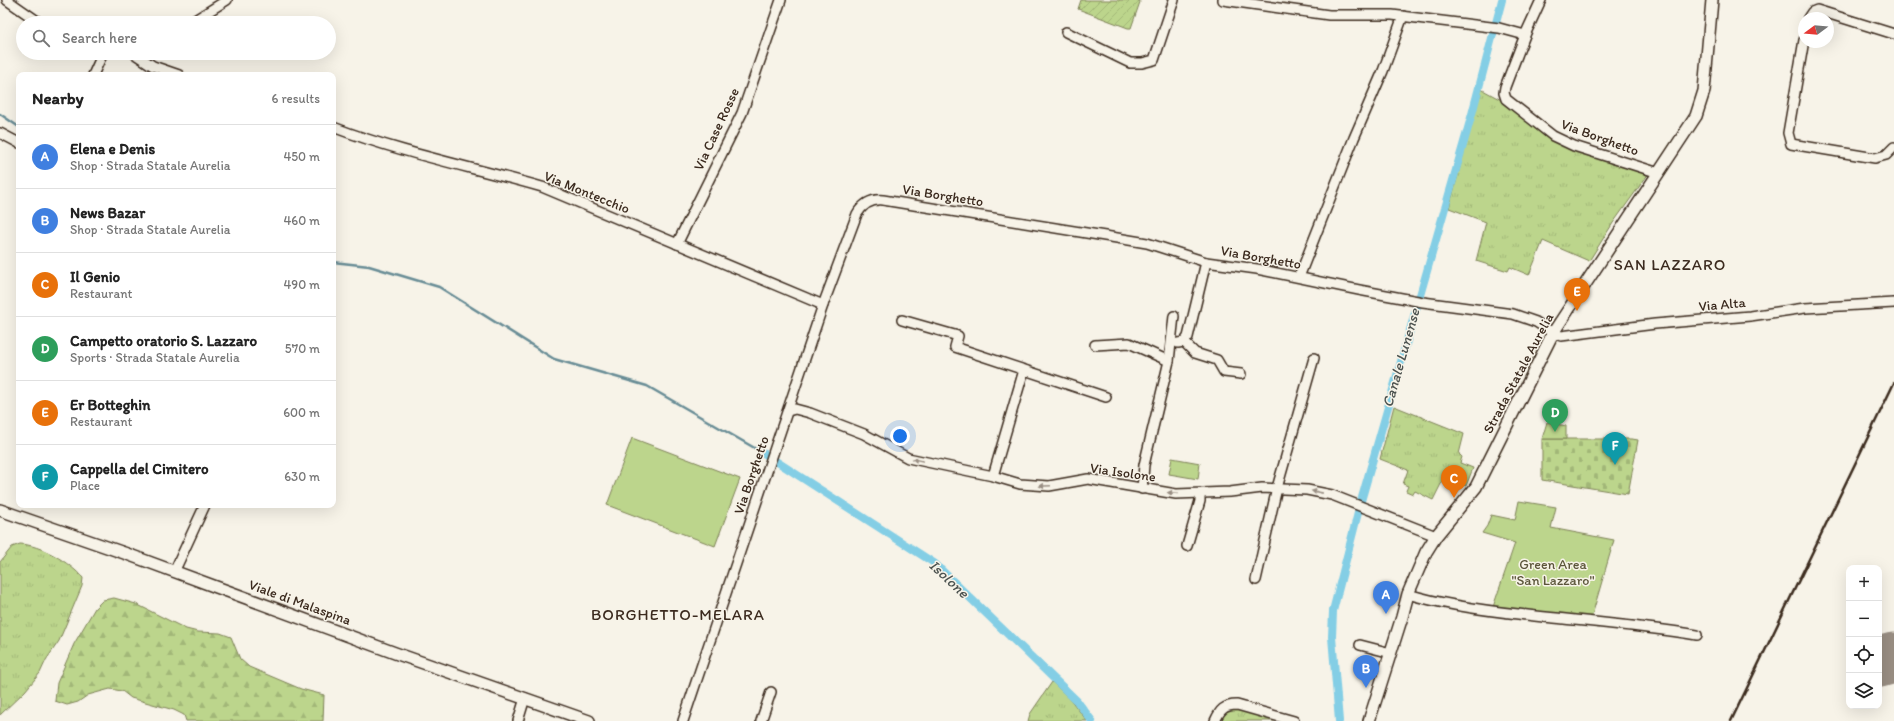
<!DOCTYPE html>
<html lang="en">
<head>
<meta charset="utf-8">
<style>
	:root { --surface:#fff; --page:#f6f6f6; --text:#222; --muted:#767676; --line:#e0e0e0; --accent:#c8321e }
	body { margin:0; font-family:Itim,sans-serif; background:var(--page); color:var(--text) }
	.controls { position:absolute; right:12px; bottom:12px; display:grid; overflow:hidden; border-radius:8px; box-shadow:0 4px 16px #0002 }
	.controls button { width:36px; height:36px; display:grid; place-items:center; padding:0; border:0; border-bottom:1px solid var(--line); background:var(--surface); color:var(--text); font:20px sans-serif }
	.compass { position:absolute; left:1798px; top:12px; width:36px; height:36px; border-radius:50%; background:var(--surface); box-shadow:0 4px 16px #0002; rotate:254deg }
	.you { position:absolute; left:900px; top:436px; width:14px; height:14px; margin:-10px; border:3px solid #fff; border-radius:50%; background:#1a73e8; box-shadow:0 0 0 6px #1a73e833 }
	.badge { display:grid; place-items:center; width:26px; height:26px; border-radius:50%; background:var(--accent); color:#fff; font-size:13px; font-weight:700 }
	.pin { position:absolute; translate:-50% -33px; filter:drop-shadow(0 1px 2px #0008) }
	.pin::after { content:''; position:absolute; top:21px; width:14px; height:12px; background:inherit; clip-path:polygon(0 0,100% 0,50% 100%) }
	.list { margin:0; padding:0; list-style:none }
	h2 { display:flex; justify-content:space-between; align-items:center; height:52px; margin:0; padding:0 16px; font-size:17px }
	h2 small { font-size:13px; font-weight:400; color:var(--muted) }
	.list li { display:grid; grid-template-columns:26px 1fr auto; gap:12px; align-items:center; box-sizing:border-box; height:64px; padding:0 16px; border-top:1px solid var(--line) }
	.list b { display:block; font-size:15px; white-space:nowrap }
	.list p { margin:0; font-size:13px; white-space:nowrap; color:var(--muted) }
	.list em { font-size:13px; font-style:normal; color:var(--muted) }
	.icon { flex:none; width:22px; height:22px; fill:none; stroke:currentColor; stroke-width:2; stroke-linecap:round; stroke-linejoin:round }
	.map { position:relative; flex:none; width:1894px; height:721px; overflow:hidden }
	.search { position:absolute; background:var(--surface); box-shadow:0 4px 16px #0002; left:16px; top:16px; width:320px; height:44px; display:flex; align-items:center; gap:10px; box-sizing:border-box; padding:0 14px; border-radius:22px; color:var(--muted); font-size:15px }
	.panel { position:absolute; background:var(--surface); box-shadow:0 4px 16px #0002; left:16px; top:72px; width:320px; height:436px; border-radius:8px }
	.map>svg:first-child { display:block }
</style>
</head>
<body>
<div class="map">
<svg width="1894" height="721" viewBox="0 0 1894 721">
	<defs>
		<pattern id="grass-tufts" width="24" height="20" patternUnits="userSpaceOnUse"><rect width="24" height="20" fill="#bcd58c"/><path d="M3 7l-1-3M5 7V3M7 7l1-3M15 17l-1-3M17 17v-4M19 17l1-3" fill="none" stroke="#a2b778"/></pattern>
		<pattern id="forest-firs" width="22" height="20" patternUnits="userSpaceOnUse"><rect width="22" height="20" fill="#bcd58c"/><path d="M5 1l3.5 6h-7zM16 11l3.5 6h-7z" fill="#a2b778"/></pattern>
		<pattern id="cemetery-stones" width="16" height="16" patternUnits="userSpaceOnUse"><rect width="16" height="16" fill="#bcd58c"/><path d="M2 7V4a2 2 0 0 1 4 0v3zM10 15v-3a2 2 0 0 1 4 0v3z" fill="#a2b778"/></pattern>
		<pattern id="garden-furrows" width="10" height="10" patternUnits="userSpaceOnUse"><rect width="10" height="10" fill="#bcd58c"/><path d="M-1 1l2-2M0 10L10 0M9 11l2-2" fill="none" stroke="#a2b778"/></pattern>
	</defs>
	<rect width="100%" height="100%" fill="#f7f3e8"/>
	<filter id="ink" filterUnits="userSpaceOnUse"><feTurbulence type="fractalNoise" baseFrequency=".025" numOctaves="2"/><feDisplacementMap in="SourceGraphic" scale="8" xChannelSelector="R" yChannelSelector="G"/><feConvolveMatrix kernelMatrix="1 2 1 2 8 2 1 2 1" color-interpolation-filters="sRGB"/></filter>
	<g filter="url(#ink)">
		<g fill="url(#grass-tufts)" stroke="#7c8055">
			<polygon points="1481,89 1503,101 1547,138 1561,145 1649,173 1613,223 1589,261 1543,241 1529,275 1510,267 1508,271 1476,261 1486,222 1449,208"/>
			<polygon points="1394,406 1464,434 1459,454 1462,457 1460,463 1473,468 1466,486 1445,476 1433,500 1415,491 1413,494 1406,491 1408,486 1403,484 1408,470 1380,459"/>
			<path d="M20,544C41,545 69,562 83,578L82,586L59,641L46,660L40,673L25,691L0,715V562L12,547Z"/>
			<polygon points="1052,682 1070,699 1087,721 1028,721 1030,714"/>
			<polygon points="1231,709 1239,710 1280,721 1219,721 1226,711"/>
		</g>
		<polygon fill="url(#forest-firs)" stroke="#7c8055" points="114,598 136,604 186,629 198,632 220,633 231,637 240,659 249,667 301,689 324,695 323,721 186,721 184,715 174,710 131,698 122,691 110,689 88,695 78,702 67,705 55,701 57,683 74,644 95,608 103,600"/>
		<polygon fill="url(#cemetery-stones)" stroke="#7c8055" points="1542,439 1632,439 1638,440 1628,494 1542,480"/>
		<g fill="#bcd58c" stroke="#7c8055">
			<polygon points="1547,422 1566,426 1566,439 1542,439"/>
			<polygon points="632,438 740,479 715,546 607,505"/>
			<polygon points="1172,458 1200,463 1198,479 1169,474"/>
			<polygon points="1519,501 1556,507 1551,528 1614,540 1591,619 1493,607 1515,543 1482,533 1487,526 1491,515 1515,520"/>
		</g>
		<polygon fill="url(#garden-furrows)" stroke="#7c8055" points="1081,0 1139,0 1140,2 1131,28 1128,28 1078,9"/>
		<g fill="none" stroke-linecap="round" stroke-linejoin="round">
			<g stroke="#678c95" stroke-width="2.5">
				<polyline points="0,114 19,127"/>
				<polyline points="333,262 369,266 439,287 554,359 647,386 765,454"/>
			</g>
			<g stroke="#84cee5" stroke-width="8">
				<polyline points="765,454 934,563 1077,701 1092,721"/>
				<polyline points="1339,721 1332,637 1333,611 1361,501 1472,114 1502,0"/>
			</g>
			<polyline stroke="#998e83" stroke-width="51" points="1879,662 1894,658"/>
			<g stroke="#3b2a1e" stroke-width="12">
				<g id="minor">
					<polyline points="7,0 40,23"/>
					<polyline points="1223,0 1329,15 1392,15 1499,28 1525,35"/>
					<polyline points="1541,0 1525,35 1505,87 1504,93 1506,99 1553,136 1574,146 1659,173"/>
					<polyline points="1808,18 1812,12 1817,10 1894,34"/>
					<polyline points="190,23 227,0"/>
					<polyline points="1066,32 1130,63 1142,63 1154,60 1174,0"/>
					<polyline points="1804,40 1788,133 1791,144 1875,158 1886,155 1894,147"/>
					<polyline points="135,54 153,66 179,75"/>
					<polyline points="93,75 103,53"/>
					<path d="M333,127C401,153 472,167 542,187L823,305"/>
					<polyline points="0,133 19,143"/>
					<polyline points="677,244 742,113 781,0"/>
					<polyline points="1299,277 1354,138 1383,71 1403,16"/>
					<polyline points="902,320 958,336 955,347 1106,397"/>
					<polyline points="1184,342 1188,337 1206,262"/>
					<polyline points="1178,343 1184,342 1195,353 1217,360 1224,372 1241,374"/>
					<polyline points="1095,345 1129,343 1169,361"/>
					<polyline points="788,411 795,409 810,413 864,434 908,458 993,476 1020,484 1049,486 1088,479 1176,494 1230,492 1262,488 1307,490 1332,495 1436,536"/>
					<polyline points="993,476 1024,370"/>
					<polyline points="1142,489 1144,465 1169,361 1174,316"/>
					<polyline points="1187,546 1200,501 1200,494"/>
					<polyline points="174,572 205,505"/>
					<polyline points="1256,580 1277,488 1314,358"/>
					<path d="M1408,594C1444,605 1481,610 1518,614C1578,621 1638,625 1697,635"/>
					<polyline points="1360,645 1391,653"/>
					<polyline points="518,721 525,698"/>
					<path d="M683,721L823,305L857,214C863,204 872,199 883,200L1111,237L1147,243L1206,262L1257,269L1359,290L1423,302L1513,314L1536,322L1553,333L1561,336L1655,324L1750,316L1805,308L1894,303"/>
					<polyline points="761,721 771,692"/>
					<path d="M1215,721C1220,710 1224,705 1237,705L1294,721"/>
				</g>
			</g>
			<g stroke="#3b2a1e" stroke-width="14">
				<g id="major">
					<polyline points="0,510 127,554 395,653 589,721"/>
					<polyline points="1369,721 1402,617 1408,594 1426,552 1436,536 1476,487 1553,333 1696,116 1704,91 1712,0"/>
				</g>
			</g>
			<use href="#minor" stroke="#f7f3e8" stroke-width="9"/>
			<use href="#major" stroke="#f7f3e8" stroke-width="11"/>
			<polyline stroke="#3b2a1e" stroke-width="2.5" points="1731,721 1894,383"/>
		</g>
		<defs><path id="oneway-solid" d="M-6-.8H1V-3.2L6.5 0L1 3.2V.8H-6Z"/></defs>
		<g fill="#998e83">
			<use href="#oneway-solid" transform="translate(918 460) rotate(-168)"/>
			<use href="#oneway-solid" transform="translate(1045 486) rotate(178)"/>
			<use href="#oneway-solid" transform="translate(1317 492) rotate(-169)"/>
			<use href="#oneway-solid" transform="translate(1173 493) rotate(-176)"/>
		</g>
	</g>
	<g text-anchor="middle" stroke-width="3" stroke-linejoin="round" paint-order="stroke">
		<g font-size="14" fill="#3b2a1e" stroke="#f7f3e8">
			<text transform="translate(716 129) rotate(-65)" y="5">Via Case Rosse</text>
			<text transform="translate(1600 137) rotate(20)" y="5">Via Borghetto</text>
			<text transform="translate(587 192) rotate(22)" y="5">Via Montecchio</text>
			<text transform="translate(943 195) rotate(9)" y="5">Via Borghetto</text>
			<text transform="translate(1261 257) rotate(10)" y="5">Via Borghetto</text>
			<text transform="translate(1722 304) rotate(-5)" y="5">Via Alta</text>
			<text transform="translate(1518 373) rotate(-62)" y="5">Strada Statale Aurelia</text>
			<text transform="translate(1123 472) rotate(8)" y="5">Via Isolone</text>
			<text transform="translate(751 475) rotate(-71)" y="5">Via Borghetto</text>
			<text transform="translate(300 602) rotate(20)" y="5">Viale di Malaspina</text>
		</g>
		<g font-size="14" fill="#5b553a" stroke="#f7f3e8">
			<text x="1553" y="569">Green Area<tspan x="1553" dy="16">"San Lazzaro"</tspan></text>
		</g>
		<g font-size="15" font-style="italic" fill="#4d5350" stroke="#f7f3e8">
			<text transform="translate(1401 358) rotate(-74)" y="5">Canale Lunense</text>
			<text transform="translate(949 579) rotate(43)" y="5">Isolone</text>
		</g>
		<g font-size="16" letter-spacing="1" fill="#3b2a1e" stroke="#f7f3e8">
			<text x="1670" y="270">SAN LAZZARO</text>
			<text x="678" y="620">BORGHETTO-MELARA</text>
		</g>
	</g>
</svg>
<div class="controls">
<button>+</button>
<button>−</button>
<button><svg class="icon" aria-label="locate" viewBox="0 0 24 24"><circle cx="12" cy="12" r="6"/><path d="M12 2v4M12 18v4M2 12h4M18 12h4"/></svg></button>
<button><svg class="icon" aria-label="layers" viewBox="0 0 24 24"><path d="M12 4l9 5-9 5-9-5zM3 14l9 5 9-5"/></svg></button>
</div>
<svg class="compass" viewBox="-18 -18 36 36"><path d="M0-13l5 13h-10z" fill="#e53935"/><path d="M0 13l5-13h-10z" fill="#767676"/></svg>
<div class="you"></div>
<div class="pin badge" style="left:1386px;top:614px;background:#3f7fe0">A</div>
<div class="pin badge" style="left:1366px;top:688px;background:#3f7fe0">B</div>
<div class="pin badge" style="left:1454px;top:498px;background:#e8710a">C</div>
<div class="pin badge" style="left:1555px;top:432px;background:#2e9e5b">D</div>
<div class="pin badge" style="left:1577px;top:311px;background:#e8710a">E</div>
<div class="pin badge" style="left:1615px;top:465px;background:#0f9aa8">F</div>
<div class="search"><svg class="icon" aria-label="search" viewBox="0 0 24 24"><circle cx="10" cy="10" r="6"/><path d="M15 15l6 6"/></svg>Search here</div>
<section class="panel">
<h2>Nearby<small>6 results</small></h2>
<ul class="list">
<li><span class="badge" style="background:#3f7fe0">A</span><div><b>Elena e Denis</b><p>Shop · Strada Statale Aurelia</p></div><em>450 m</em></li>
<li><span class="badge" style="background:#3f7fe0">B</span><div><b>News Bazar</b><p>Shop · Strada Statale Aurelia</p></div><em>460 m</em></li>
<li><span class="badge" style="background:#e8710a">C</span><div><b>Il Genio</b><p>Restaurant</p></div><em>490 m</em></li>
<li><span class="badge" style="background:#2e9e5b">D</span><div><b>Campetto oratorio S. Lazzaro</b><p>Sports · Strada Statale Aurelia</p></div><em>570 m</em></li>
<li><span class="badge" style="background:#e8710a">E</span><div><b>Er Botteghin</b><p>Restaurant</p></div><em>600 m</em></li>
<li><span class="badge" style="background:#0f9aa8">F</span><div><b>Cappella del Cimitero</b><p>Place</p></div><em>630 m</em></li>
</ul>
</section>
</div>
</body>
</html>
